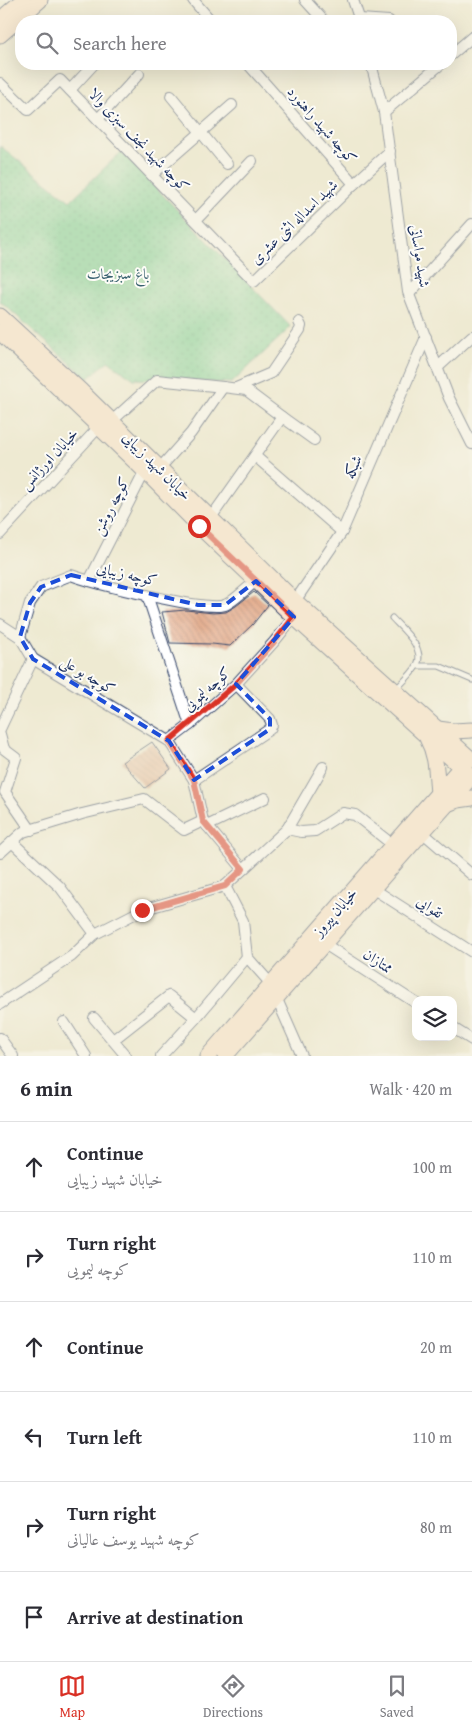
<!DOCTYPE html>
<html lang="en">
<head>
<meta charset="utf-8">
<style>
	:root { --surface:#fff; --page:#f7f7f7; --text:#2b2b33; --muted:#7c7c81; --line:#e1e1e2; --accent:#d93025 }
	body { margin:0; font-family:"Gentium Book Plus",Amiri,serif; background:var(--page); color:var(--text) }
	.controls { position:absolute; right:15px; bottom:15px; display:grid; overflow:hidden; border-radius:10px; box-shadow:0 5px 20px #0002 }
	.controls button { width:45px; height:45px; display:grid; place-items:center; padding:0; border:0; border-bottom:1px solid var(--line); background:var(--surface); color:var(--text); font:25px sans-serif }
	.stop { position:absolute; width:15px; height:15px; margin:-11px; border:4px solid #d93025; border-radius:50%; background:#fff }
	.stop.end { background:#d93025; border-color:#fff; box-shadow:0 1px 5px #0008 }
	.list { margin:0; padding:0; list-style:none }
	h2 { display:flex; justify-content:space-between; align-items:center; height:65px; margin:0; padding:0 20px; font-size:21px }
	h2 small { font-size:16px; font-weight:400; color:var(--muted) }
	.list li { display:grid; grid-template-columns:32px 1fr auto; gap:15px; align-items:center; box-sizing:border-box; height:90px; padding:0 20px; border-top:1px solid var(--line) }
	.list b { display:block; font-size:19px; white-space:nowrap }
	.list p { margin:0; font-size:16px; white-space:nowrap; color:var(--muted) }
	.list em { font-size:16px; font-style:normal; color:var(--muted) }
	.icon { flex:none; width:28px; height:28px; fill:none; stroke:currentColor; stroke-width:2; stroke-linecap:round; stroke-linejoin:round }
	.map { position:relative; flex:none; width:472px; height:1056px; overflow:hidden }
	.search { position:absolute; background:var(--surface); box-shadow:0 5px 20px #0002; left:15px; right:15px; top:15px; height:55px; display:flex; align-items:center; gap:12px; box-sizing:border-box; padding:0 18px; border-radius:20px; color:var(--muted); font-size:19px }
	.sheet { height:605px; background:var(--surface) }
	nav { display:flex; justify-content:space-around; align-items:center; box-sizing:border-box; height:70px; border-top:1px solid var(--line); background:var(--surface); font-size:14px; color:var(--muted) }
	nav a { display:grid; justify-items:center; gap:2px }
	nav .on { color:var(--accent) }
	.map>svg:first-child { display:block }
</style>
</head>
<body>
<div class="map">
<svg width="472" height="1056" viewBox="0 0 472 1056">
	<defs>
		<pattern id="green-dots" width="8" height="8" patternUnits="userSpaceOnUse" patternTransform="scale(1.25)"><rect width="8" height="8" fill="#77d198"/><path d="M2 2h.1M6 6h.1" fill="none" stroke="#61aa7f" stroke-width="1.8" stroke-linecap="round"/></pattern>
		<pattern id="building-back-hatch" width="6" height="6" patternUnits="userSpaceOnUse" patternTransform="scale(1.25)"><rect width="6" height="6" fill="#df9d78"/><path d="M-1 5l2 2M0 0l6 6M5-1l2 2" fill="none" stroke="#b48066"/></pattern>
	</defs>
	<rect width="100%" height="100%" fill="#fdfcf7"/>
	<filter id="ink" filterUnits="userSpaceOnUse"><feTurbulence type="fractalNoise" baseFrequency=".02" numOctaves="2"/><feDisplacementMap in="SourceGraphic" scale="10" xChannelSelector="R" yChannelSelector="G"/><feConvolveMatrix kernelMatrix="1 2 1 2 8 2 1 2 1" color-interpolation-filters="sRGB"/></filter>
	<filter id="wash" filterUnits="userSpaceOnUse"><feTurbulence type="fractalNoise" baseFrequency=".0096" numOctaves="4" result="noise"/><feDisplacementMap in="SourceGraphic" scale="20" xChannelSelector="R" yChannelSelector="G"/><feGaussianBlur stdDeviation="1.12" result="paint"/><feColorMatrix in="noise" values="0 0 0 0 0 0 0 0 0 0 0 0 0 0 0 0 0 1.4 0 .05"/><feComposite in="paint" operator="in"/></filter>
	<g filter="url(#wash)">
		<rect width="100%" height="100%" fill="#eeead2"/>
		<polygon fill="url(#green-dots)" stroke="#49807b" points="0,146 70,201 121,152 291,327 232,383 134,379 108,361 88,379 0,301"/>
		<g id="blocks">
			<g fill="url(#building-back-hatch)">
				<polygon points="254,592 268,605 253,624 230,646 212,644 170,643 162,612 186,610 213,613 226,612 236,606"/>
				<polygon points="152,742 171,769 145,788 122,762"/>
			</g>
		</g>
	</g>
	<g filter="url(#ink)">
		<use href="#blocks" fill-opacity="0" stroke="#3b4b6f" stroke-width="1"/>
		<g fill="none" stroke-linecap="round" stroke-linejoin="round">
			<g stroke="#3b4b6f" stroke-width="7">
				<g id="lane">
					<path d="M392,618C402,629 426,648 417,665C413,673 403,682 396,689"/>
					<polyline points="417,666 439,666 472,680"/>
				</g>
			</g>
			<g stroke="#3b4b6f" stroke-width="12">
				<g id="street">
					<polyline points="193,0 211,21"/>
					<polyline points="305,0 324,21"/>
					<polyline points="353,0 360,21"/>
					<polyline points="360,19 389,21"/>
					<polyline points="451,55 472,37"/>
					<polyline points="248,64 354,184"/>
					<polyline points="371,64 384,112 408,292 449,398 472,444"/>
					<polyline points="0,83 28,110 60,80 254,281 354,184 390,151"/>
					<polyline points="70,90 94,64"/>
					<polyline points="171,96 227,164"/>
					<polyline points="384,112 441,64"/>
					<polyline points="98,119 139,74"/>
					<polyline points="152,175 232,105"/>
					<polyline points="196,220 252,161"/>
					<polyline points="409,294 472,224"/>
					<polyline points="437,368 472,336"/>
					<polyline points="236,388 271,373 300,330 301,326 299,322"/>
					<polyline points="282,417 314,440"/>
					<polyline points="112,421 157,380 223,387"/>
					<polyline points="255,456 342,532"/>
					<polyline points="160,468 191,433 223,387 246,390 282,417 210,519"/>
					<polyline points="0,534 99,427"/>
					<polyline points="89,581 145,471"/>
					<polyline points="147,595 190,725 236,684 274,642 294,617"/>
					<polyline points="295,601 342,532 426,337"/>
					<polyline points="0,624 20,637 33,659 169,741 194,780 203,821 243,869"/>
					<path d="M20,637L30,603L41,587L71,575C93,583 206,612 225,605C233,602 248,587 256,581"/>
					<polyline points="0,729 33,659"/>
					<polyline points="0,734 4,749 16,758 5,792 31,830"/>
					<polyline points="169,741 190,725"/>
					<polyline points="194,780 270,729 272,725 270,719 236,684"/>
					<polyline points="207,826 265,798"/>
					<polyline points="287,829 301,832 315,831 343,813 355,815 393,845"/>
					<polyline points="422,832 472,875"/>
					<polyline points="12,842 60,887 95,934"/>
					<polyline points="0,853 23,832 82,814 144,799 184,830 203,821"/>
					<polyline points="225,886 287,829 323,767"/>
					<polyline points="372,888 472,952"/>
					<polyline points="323,943 416,1003"/>
					<polyline points="276,997 302,1056"/>
					<polyline points="0,1004 72,956 95,934 142,910 225,886 243,921 247,957 271,984"/>
					<polyline points="94,1018 126,1056"/>
					<polyline points="64,1022 86,1056"/>
					<polyline points="453,1028 472,1040"/>
					<polyline points="0,1038 13,1056"/>
					<polyline points="113,1040 169,996 196,1018"/>
					<polyline points="161,1056 196,1018 247,957"/>
				</g>
			</g>
			<g stroke="#3b4b6f" stroke-width="17">
				<g id="secondary">
					<polyline points="0,20 23,0"/>
					<polyline points="0,35 40,0"/>
					<polyline points="0,316 81,391 295,601 472,760"/>
					<polyline points="0,332 145,471 199,526 294,617 472,777"/>
					<polyline points="438,729 453,731 472,730"/>
					<path d="M427,738C437,756 436,773 438,793"/>
					<polyline points="447,804 458,800 472,798"/>
					<polyline points="208,1056 467,760"/>
					<polyline points="225,1056 472,776"/>
				</g>
			</g>
			<use href="#lane" stroke="#fff" stroke-width="5"/>
			<use href="#street" stroke="#fff" stroke-width="10"/>
			<use href="#secondary" stroke="#fce5cf" stroke-width="15"/>
		</g>
	</g>
	<g fill="none" stroke-linecap="round" stroke-linejoin="round" filter="url(#ink)">
		<polyline stroke="#d93025" stroke-width="6" points="142,910 225,886 243,869 203,821 194,780 169,741 236,684 274,642 294,617 199,526"/>
	</g>
	<path d="M0 0H472V1056H0ZM71,575L198,605H225L256,581L294,617L236,684L270,719V729L194,780L169,741L33,659L20,637L30,603L41,587Z" fill="#eeead2" fill-opacity=".55" fill-rule="evenodd"/>
	<path fill="none" stroke="#1d4ed8" stroke-width="4" stroke-dasharray="10 6" stroke-linejoin="round" d="M71,575L198,605H225L256,581L294,617L236,684L270,719V729L194,780L169,741L33,659L20,637L30,603L41,587Z"/>
	<g text-anchor="middle" stroke-width="4" stroke-linejoin="round" paint-order="stroke">
		<g font-size="15" fill="#1b2f5e" stroke="#fdfcf7">
			<text transform="translate(322 125) rotate(49)" y="5">کوچه شهید راهنورد</text>
			<text transform="translate(139 140) rotate(46)" y="5">کوچه شهید نجف سبزی والا</text>
			<text transform="translate(294 222) rotate(-44)" y="5">شهید اسداله اثنی عشری</text>
			<text transform="translate(420 256) rotate(81)" y="5">شهید مواساتی</text>
			<text transform="translate(49 459) rotate(-47)" y="5">خیابان اورژانس</text>
			<text transform="translate(157 466) rotate(45)" y="5">خیابان شهید زیبایی</text>
			<text transform="translate(353 467) rotate(-67)" y="5">شبکه</text>
			<text transform="translate(111 506) rotate(-63)" y="5">کوچه روشن</text>
			<text transform="translate(127 574) rotate(13)" y="5">کوچه زیبایی</text>
			<text transform="translate(88 675) rotate(31)" y="5">کوچه بو علی</text>
			<text transform="translate(207 689) rotate(-42)" y="5">کوچه لیمویی</text>
			<text transform="translate(430 907) rotate(33)" y="5">تقوایی</text>
			<text transform="translate(335 912) rotate(-49)" y="5">خیابان پیروز</text>
			<text transform="translate(378 961) rotate(33)" y="5">ممتازان</text>
		</g>
		<g font-size="15" fill="#37606f" stroke="#fdfcf7">
			<text x="118" y="279">باغ سبزیجات</text>
		</g>
	</g>
</svg>
<div class="controls">
<button><svg class="icon" aria-label="layers" viewBox="0 0 24 24"><path d="M12 4l9 5-9 5-9-5zM3 14l9 5 9-5"/></svg></button>
</div>
<div class="stop" style="left:199px;top:526px"></div>
<div class="stop end" style="left:142px;top:910px"></div>
<div class="search"><svg class="icon" aria-label="search" viewBox="0 0 24 24"><circle cx="10" cy="10" r="6"/><path d="M15 15l6 6"/></svg>Search here</div>
</div>
<section class="sheet">
<h2>6 min<small>Walk · 420 m</small></h2>
<ul class="list">
<li><svg class="icon" aria-label="ahead" viewBox="0 0 24 24"><path d="M12 20V5M6 11l6-6 6 6"/></svg><div><b>Continue</b><p>خیابان شهید زیبایی</p></div><em>100 m</em></li>
<li><svg class="icon" aria-label="right" viewBox="0 0 24 24"><path d="M7 20v-9h11M14 6l5 5-5 5"/></svg><div><b>Turn right</b><p>کوچه لیمویی</p></div><em>110 m</em></li>
<li><svg class="icon" aria-label="ahead" viewBox="0 0 24 24"><path d="M12 20V5M6 11l6-6 6 6"/></svg><div><b>Continue</b></div><em>20 m</em></li>
<li><svg class="icon" aria-label="left" viewBox="0 0 24 24"><path d="M17 20v-9H6M10 6l-5 5 5 5"/></svg><div><b>Turn left</b></div><em>110 m</em></li>
<li><svg class="icon" aria-label="right" viewBox="0 0 24 24"><path d="M7 20v-9h11M14 6l5 5-5 5"/></svg><div><b>Turn right</b><p>کوچه شهید یوسف عالیانی</p></div><em>80 m</em></li>
<li><svg class="icon" aria-label="arrive" viewBox="0 0 24 24"><path d="M6 21V4h12l-3 4 3 4H6"/></svg><div><b>Arrive at destination</b></div></li>
</ul>
</section>
<nav>
<a class="on"><svg class="icon" aria-label="map" viewBox="0 0 24 24"><path d="M3 6l6-2 6 2 6-2v14l-6 2-6-2-6 2zM9 4v14M15 6v14"/></svg>Map</a>
<a><svg class="icon" aria-label="directions" viewBox="0 0 24 24"><path d="M12 3l9 9-9 9-9-9zM9 14v-3h6M13 9l2 2-2 2"/></svg>Directions</a>
<a><svg class="icon" aria-label="saved" viewBox="0 0 24 24"><path d="M7 4h10v16l-5-4-5 4z"/></svg>Saved</a>
</nav>
</body>
</html>
